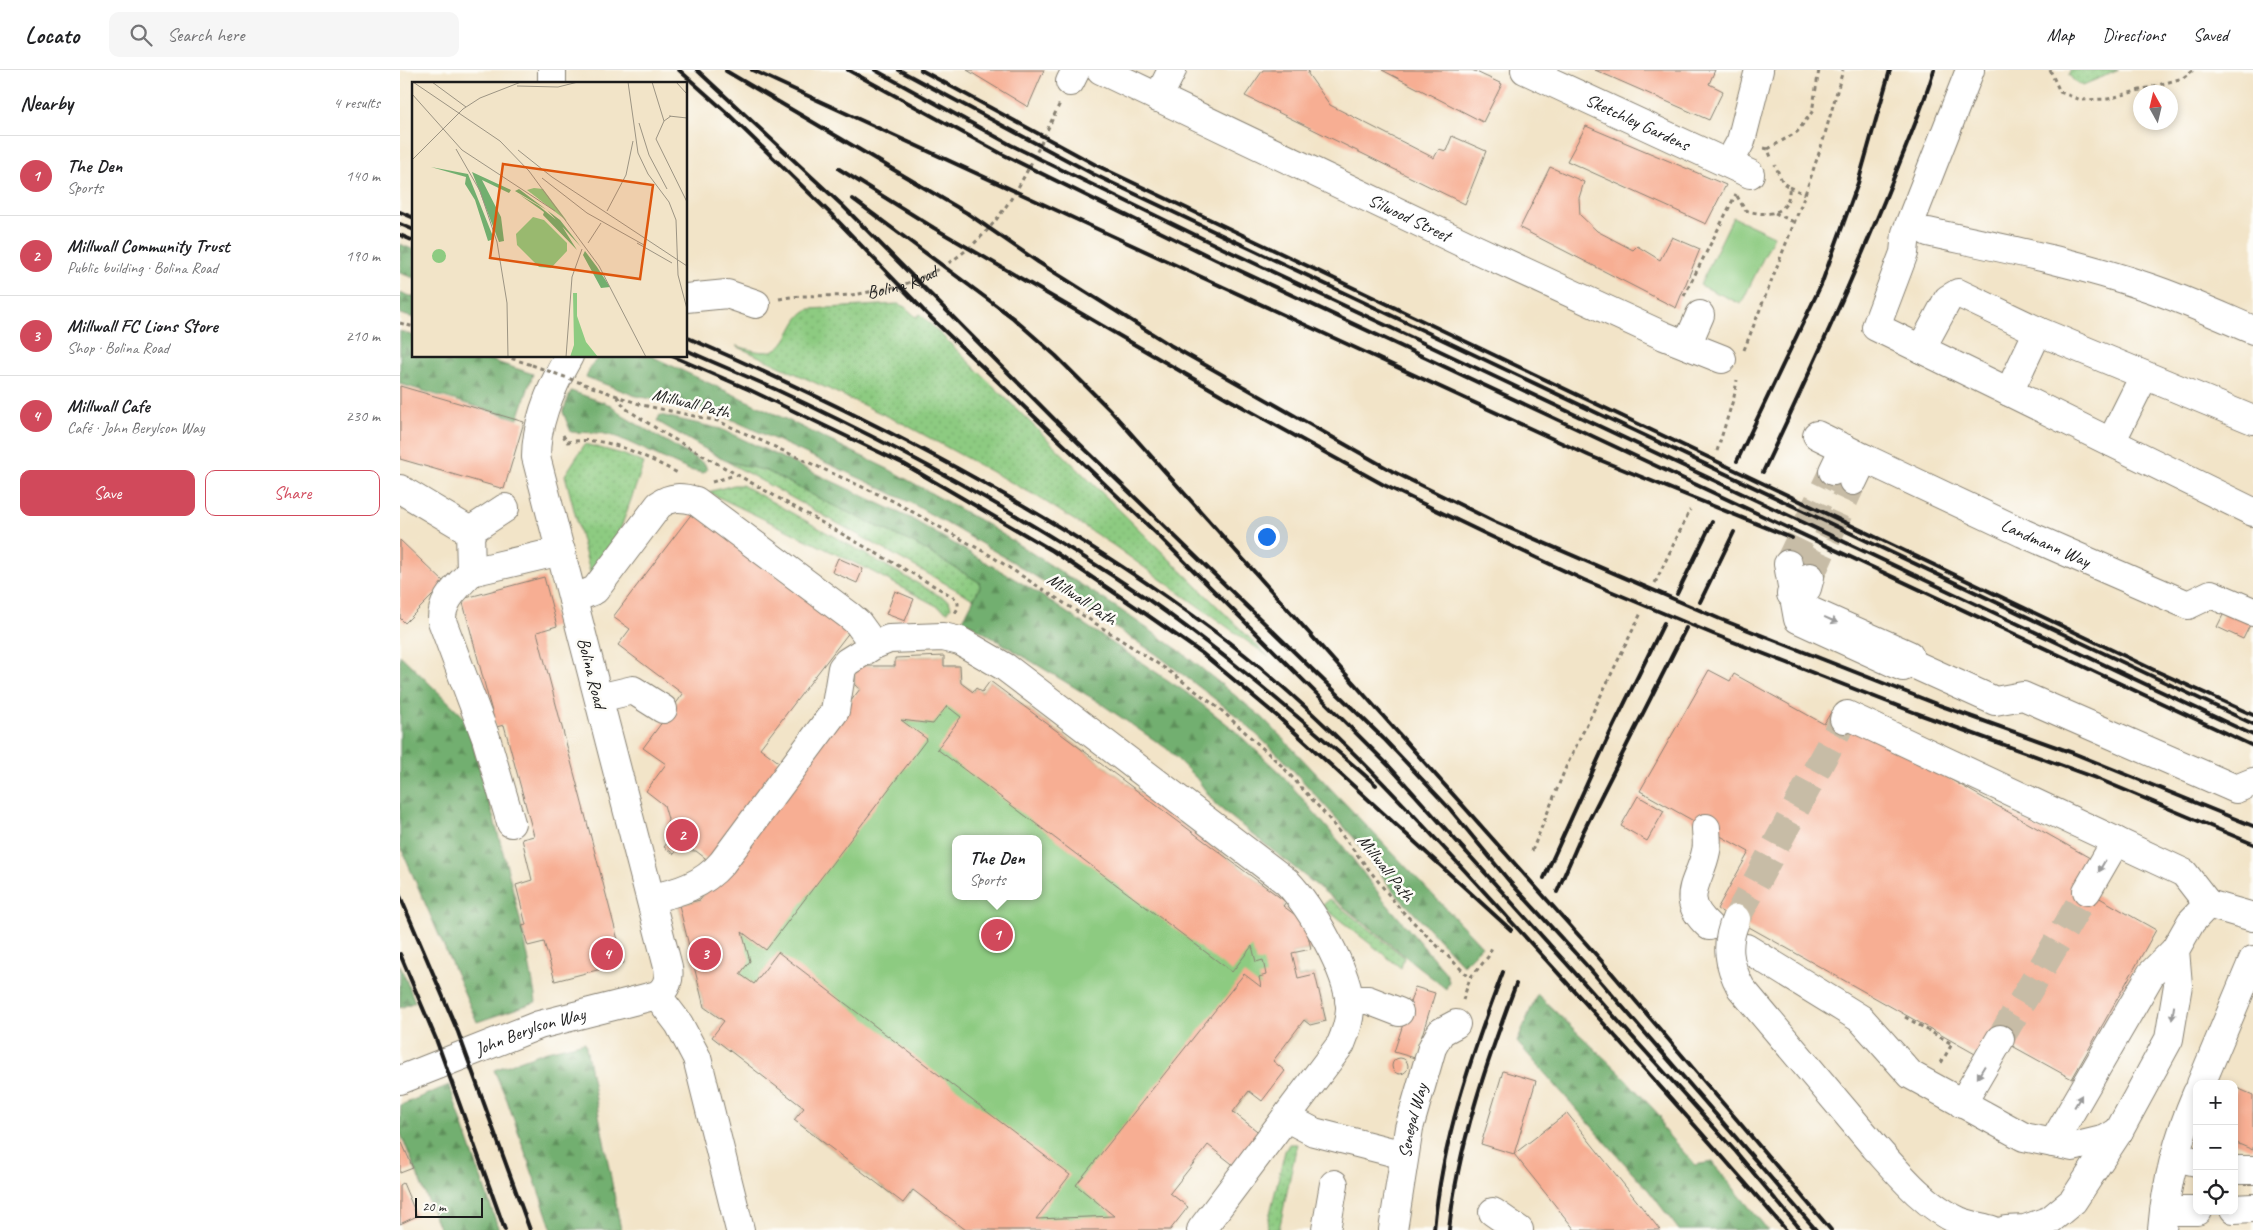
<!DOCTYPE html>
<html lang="en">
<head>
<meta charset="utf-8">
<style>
	:root { --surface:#fff; --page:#f6f6f6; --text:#202124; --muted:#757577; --line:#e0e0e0; --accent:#d1495b }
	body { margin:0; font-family:Caveat,sans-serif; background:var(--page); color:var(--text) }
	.controls { position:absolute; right:15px; bottom:15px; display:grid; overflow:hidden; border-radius:10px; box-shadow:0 2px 8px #0003 }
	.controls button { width:45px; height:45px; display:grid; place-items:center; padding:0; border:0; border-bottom:1px solid var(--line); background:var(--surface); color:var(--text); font:25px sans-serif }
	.compass { position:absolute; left:1733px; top:15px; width:45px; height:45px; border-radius:50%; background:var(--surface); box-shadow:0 2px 8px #0003; rotate:352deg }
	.scale { position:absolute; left:15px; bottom:12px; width:68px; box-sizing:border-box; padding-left:5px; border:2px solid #1c1c1c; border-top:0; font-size:14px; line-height:18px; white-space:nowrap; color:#1c1c1c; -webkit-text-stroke:4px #fdfcf7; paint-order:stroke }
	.you { position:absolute; left:866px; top:466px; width:18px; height:18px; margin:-12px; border:4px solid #fff; border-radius:50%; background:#1a73e8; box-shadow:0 0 0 8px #1a73e833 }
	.badge { display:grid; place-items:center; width:32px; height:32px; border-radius:50%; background:var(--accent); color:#fff; font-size:16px; font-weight:700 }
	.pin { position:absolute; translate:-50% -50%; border:2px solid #fff; box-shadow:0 1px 5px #0006 }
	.popup { position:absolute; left:552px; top:765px; width:90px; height:65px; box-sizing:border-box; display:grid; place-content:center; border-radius:10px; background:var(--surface); filter:drop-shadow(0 1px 4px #0005); font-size:16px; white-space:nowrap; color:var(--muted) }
	.popup b { font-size:19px; color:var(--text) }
	.popup::after { content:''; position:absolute; left:50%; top:100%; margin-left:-10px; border:10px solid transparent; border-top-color:var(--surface) }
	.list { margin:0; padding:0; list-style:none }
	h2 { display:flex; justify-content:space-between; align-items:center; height:65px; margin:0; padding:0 20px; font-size:21px }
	h2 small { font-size:16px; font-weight:400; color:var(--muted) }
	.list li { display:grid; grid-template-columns:32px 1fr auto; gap:15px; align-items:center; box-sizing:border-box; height:80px; padding:0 20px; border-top:1px solid var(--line) }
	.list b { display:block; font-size:19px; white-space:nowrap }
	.list p { margin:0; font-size:16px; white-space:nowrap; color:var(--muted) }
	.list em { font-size:16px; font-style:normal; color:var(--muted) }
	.actions { display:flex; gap:10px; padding:15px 20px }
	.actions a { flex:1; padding:11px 0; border:1px solid var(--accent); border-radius:10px; text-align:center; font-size:18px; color:var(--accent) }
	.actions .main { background:var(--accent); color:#fff }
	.icon { flex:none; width:28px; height:28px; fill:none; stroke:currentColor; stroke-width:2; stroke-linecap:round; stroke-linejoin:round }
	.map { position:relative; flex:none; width:1853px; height:1160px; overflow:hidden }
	header { display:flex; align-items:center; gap:30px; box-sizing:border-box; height:70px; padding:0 25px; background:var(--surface); border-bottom:1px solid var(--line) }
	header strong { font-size:24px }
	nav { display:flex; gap:28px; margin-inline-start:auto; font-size:18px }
	.search { width:350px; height:45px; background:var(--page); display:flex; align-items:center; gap:12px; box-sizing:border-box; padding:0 18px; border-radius:10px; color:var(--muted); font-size:19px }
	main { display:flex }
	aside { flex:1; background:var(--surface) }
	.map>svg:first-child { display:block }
</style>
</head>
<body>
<header>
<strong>Locato</strong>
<div class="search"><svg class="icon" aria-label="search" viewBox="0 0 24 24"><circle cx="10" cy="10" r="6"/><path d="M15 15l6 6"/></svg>Search here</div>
<nav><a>Map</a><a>Directions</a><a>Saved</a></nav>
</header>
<main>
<aside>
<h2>Nearby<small>4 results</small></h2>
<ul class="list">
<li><span class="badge">1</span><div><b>The Den</b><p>Sports</p></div><em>140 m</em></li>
<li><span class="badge">2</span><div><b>Millwall Community Trust</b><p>Public building · Bolina Road</p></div><em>190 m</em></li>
<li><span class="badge">3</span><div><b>Millwall FC Lions Store</b><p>Shop · Bolina Road</p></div><em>210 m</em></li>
<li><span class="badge">4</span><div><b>Millwall Cafe</b><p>Café · John Berylson Way</p></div><em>230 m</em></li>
</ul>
<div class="actions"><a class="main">Save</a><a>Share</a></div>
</aside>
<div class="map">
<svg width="1853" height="1160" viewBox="0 0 1853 1160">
	<defs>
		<pattern id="grass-dots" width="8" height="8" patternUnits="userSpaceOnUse" patternTransform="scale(1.25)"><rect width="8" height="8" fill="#8dcb81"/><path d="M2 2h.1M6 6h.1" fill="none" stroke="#79ae6f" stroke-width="1.8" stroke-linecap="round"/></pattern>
		<pattern id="forest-firs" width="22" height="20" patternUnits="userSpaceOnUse" patternTransform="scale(1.25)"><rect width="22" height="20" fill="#72af6f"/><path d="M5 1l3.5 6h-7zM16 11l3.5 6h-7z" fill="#5d8e5a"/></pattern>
	</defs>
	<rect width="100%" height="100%" fill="#fdfcf7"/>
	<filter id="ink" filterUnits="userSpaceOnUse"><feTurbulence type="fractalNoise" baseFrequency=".02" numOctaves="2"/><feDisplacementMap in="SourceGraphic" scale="10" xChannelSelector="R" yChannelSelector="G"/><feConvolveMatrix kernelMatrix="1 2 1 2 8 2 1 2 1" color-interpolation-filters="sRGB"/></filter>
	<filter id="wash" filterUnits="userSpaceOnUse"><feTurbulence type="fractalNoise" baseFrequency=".0096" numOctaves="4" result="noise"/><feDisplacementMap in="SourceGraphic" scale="20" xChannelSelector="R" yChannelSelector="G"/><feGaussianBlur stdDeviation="1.12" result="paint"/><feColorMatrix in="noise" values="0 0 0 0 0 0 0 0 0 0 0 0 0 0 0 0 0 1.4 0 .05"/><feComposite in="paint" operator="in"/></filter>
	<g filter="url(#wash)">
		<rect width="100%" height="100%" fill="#f2e4c8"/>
		<g fill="url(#grass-dots)" stroke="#54744e">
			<polygon points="1670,0 1719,0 1683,15 1675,12 1669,5"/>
			<path d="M498,234L505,237L516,247L520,244L869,587L713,475L638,427L504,354L336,276C346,278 360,284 371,281C391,276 391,245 410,239Z"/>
			<polygon points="185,374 222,384 244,393 218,466 191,506 165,405"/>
			<polygon points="326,391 367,401 428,433 515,474 579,512 580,517 573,529"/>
			<polygon points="334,415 342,415 549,531 551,537 548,542 469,500 308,422"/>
			<polygon points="930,829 1004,887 1001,898 922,836"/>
			<polygon points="889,1074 897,1074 879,1160 866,1160 885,1081"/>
		</g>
		<g fill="url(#forest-firs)" stroke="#476646">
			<polygon points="0,174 14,180 14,208 0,203"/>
			<polygon points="0,223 14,227 14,248 0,244"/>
			<polygon points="0,261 14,266 14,286 78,286 133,304 118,349 0,314"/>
			<polygon points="201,286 251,286 369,341 490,400 588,455 719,539 780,581 863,648 1082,876 1063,895 994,822 954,768 882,688 833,643 756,584 613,492 513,434 468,412 313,341 236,326 186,307 192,294"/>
			<polygon points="171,321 211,335 223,346 305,394 307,400 303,403 289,400 217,367 200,363 171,362 163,342"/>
			<polygon points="260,345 321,359 510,448 630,518 790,625 832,658 883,706 943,776 986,833 1046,903 1049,911 1046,919 816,735 797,709 766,678 697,631 563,550 580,517 579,512 515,474 428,433 367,401 326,391 260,353 257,351"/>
			<path d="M0,585L63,646L69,661C94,751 122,840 136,932L77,952L0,776Z"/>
			<polygon points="0,895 15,932 0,938"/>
			<polygon points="1137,924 1220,1003 1260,1046 1263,1059 1295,1095 1312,1092 1368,1160 1279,1160 1249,1121 1117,972"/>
			<polygon points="185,972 221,1160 152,1160 107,1030 94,1000 147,981"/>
			<polygon points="49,1015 99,1160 40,1160 0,1062 1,1035"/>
		</g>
		<g fill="#8dcb81" stroke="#54744e" fill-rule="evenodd">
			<polygon points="1333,147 1374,166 1341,234 1300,215"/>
			<path d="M544,586V596H560L561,613L573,622L576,618L582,622L590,611L886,832L883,836L905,852L911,879L892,883L898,907L915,904L926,951L910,955L904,951L770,1123V1160H566L514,1120L503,1133L394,1050L404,1037L312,967L324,951L304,937L279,835L300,830L460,620L455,615V596H495V588ZM556,769H638V826H556Z"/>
		</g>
		<g id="blocks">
			<g fill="#f7ae93" fill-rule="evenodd">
				<polygon points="567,0 644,0 628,37"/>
				<polygon points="863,0 909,0 908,4 930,35 1034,88 1039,79 1046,81 1052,66 1086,81 1065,134 845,26"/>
				<polygon points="982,0 1072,0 1102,14 1083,52"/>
				<polygon points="1195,0 1315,0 1309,14 1323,21 1309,50"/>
				<polygon points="1186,56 1326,115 1306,154 1167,91"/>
				<polygon points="1150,97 1184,112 1179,128 1180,145 1197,161 1233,180 1237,176 1260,190 1272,167 1300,179 1276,238 1120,158"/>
				<polygon points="0,316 124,352 104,419 0,389"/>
				<polygon points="293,442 450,561 360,678 384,696 309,791 296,781 278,780 274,784 264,777 268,772 265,762 268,749 264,735 246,721 266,694 243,678 283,624 218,575 230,559 213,547"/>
				<polygon points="0,470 45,513 5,553 0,548"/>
				<polygon points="438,488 463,499 457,513 432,502"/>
				<polygon points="144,507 157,556 137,562 224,893 155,911 144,872 128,876 122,856 126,855 116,815 132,810 122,769 134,766 104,655 96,657 62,529"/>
				<polygon points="495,521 514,529 505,551 486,544"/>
				<polygon points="1826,539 1852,551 1843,569 1817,557"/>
				<path d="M544,586V596H560L561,613L573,622L576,618L582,622L590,611L886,832L883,836L905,852L911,879L892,883L898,908L915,904L926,951L910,955L904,950L873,991L885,1001L862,1031L849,1021L833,1042L861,1064L836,1097L808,1075L770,1123L788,1137L770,1160H566L513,1120L503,1133L394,1050L404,1038L312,967L324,951L304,937L279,835L300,830L460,619L455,615V596H495V588ZM547,636L561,647L537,679L832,902L852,876L856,892L863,890L866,905L859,907L861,917L844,904L676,1115L714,1146L636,1149L670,1105L378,882L354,914L340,904L350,891L342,862L366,880L527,669L501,650L533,654Z"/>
				<polygon points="1309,600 1330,611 1334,604 1424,654 1431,642 1697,792 1682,818 1756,860 1672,1009 1596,967 1584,989 1317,839 1349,782 1240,721"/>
				<polygon points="1238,726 1264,741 1247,771 1221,756"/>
				<polygon points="1015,917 1035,923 1015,988 994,982"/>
				<circle cx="1000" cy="996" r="8"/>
				<polygon points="1103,1001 1136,1011 1114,1084 1081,1074"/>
				<polygon points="1837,1018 1853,1025 1853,1080 1834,1072 1834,1026"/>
				<polygon points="1167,1043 1260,1160 1175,1160 1114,1084"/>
				<polygon points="0,1068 13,1098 0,1103"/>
				<polygon points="3,1113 17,1146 0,1154 0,1115"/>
			</g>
		</g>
	</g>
	<g filter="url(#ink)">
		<use href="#blocks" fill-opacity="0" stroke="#878072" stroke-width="1"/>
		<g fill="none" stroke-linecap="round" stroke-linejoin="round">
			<g stroke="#c7bca6" stroke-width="28" stroke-dasharray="28 14" stroke-linecap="butt">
				<polyline points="1388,494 1433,401"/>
				<polyline points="1410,507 1453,411"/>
				<polyline points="1336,849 1444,649"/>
				<polyline points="1600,969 1687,821"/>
			</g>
			<g stroke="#878072" stroke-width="30">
				<g id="minor">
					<polyline points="152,0 152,14"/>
					<path id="s2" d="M701,0L1071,177L1264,266L1322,289"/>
					<path id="s3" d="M1125,0L1350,104"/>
					<polyline points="1570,0 1506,163 1504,183 1476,257 1609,322"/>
					<polyline points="670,12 676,0"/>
					<polyline points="758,28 772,0"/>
					<polyline points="1329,93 1341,71 1359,0"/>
					<path d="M1528,162C1601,178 1675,192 1747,217C1783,229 1818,245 1853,260"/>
					<polyline points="286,228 327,224 356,234"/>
					<polyline points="1287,275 1300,245"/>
					<polyline points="1521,279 1548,229 1558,223 1638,261"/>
					<polyline points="1853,350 1638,261 1609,322 1853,442"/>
					<polyline points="1417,365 1464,388"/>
					<polyline points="1711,372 1744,306"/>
					<polyline points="1433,401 1444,378"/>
					<path id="s4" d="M1453,411L1464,388L1623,463L1788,535L1811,524L1853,542"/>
					<polyline points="0,419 70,461"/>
					<path d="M70,461L71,502C58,517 41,529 42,551L86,668L111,753"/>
					<polyline points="70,461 105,438"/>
					<polyline points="1388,494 1398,549 1503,597 1511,593 1509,585 1408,540 1391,524 1407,518 1410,507"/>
					<polyline points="71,502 161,481"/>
					<path d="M173,529L195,520L259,435C271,426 282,427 296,431L450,546L458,553L474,575"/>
					<polyline points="1511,593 1595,631 1623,626 1836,719 1853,712"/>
					<polyline points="199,628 233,620 263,639"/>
					<polyline points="1444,649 1447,645 1784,803 1808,834 1791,852 1775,880 1778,915 1769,969 1719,1061 1673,1131 1650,1150 1625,1159 1606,1160"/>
					<path d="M1306,758C1306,765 1308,774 1306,781C1300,813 1277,827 1309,856"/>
					<polyline points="1687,821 1716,771"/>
					<path d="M251,828C278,823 303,815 322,793L435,641L442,598L447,592L474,575L489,569L543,567L560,571L605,597L887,812C911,837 949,902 950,937C950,950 946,962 941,974L801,1160"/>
					<polyline points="1808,834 1853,847"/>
					<polyline points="1346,878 1461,949 1511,1005 1624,1067 1673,1077 1706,1069 1719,1061"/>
					<polyline points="257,925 279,954 297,988 340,1160"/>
					<polyline points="949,930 968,930 999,942"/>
					<path id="s5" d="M0,1010L139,955L257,925C267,919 270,909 268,897L136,387C136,351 151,317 169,286"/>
					<polyline points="1801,1014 1853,890"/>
					<polyline points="1562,1034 1600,969"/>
					<polyline points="887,1048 914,1062 1004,1085"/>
					<polyline points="1653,1073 1751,904 1775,880"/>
					<path d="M1475,1077C1500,1105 1524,1135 1559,1151C1569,1155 1581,1157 1592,1160"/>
					<polyline points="1775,1087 1797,1092"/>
					<polyline points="1834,1100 1853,1100"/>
					<polyline points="1834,1139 1853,1138"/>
					<polyline points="1764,1141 1797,1141"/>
					<polyline points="1093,1142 1119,1160"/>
					<polyline points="926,1160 934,1114"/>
					<path id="s6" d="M993,1160L1009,1058L1032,978L1041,962L1056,954"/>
					<path d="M1762,1160C1766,1113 1778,1067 1797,1023"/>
				</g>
			</g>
			<g stroke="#878072" stroke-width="3" stroke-dasharray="4 4" stroke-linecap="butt">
				<polyline points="1650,0 1660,22 1681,30 1708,29 1783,8 1793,0"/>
				<polyline points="1364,78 1368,79 1372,90"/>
				<polyline points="1368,79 1397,62 1412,42 1419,0"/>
				<polyline points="1389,117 1405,124"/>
				<path d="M1337,126L1345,140C1366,147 1391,146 1389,117L1383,113L1375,95"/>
				<polyline points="1375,143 1394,152"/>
				<polyline points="1284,226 1336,124"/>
				<path id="s1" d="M379,229C405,223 433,228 459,224C478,220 500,217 518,209C600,174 624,108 660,33"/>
				<polyline points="0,253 14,257"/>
				<polyline points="1344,280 1402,133 1423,71 1443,0"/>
				<polyline points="104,286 132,295"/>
				<polyline points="184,314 242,335 318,351 493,431 588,484 766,599 821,640 882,696 926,745 1000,839 1070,908"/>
				<polyline points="217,326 225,338 265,364 552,526 558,531 558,538 554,545"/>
				<path d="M163,365L167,372C209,365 241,385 278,403"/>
				<polyline points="1317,381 1334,327 1337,310"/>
				<polyline points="312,412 335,405"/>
				<polyline points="1255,513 1290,440"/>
				<polyline points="1132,781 1166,697 1241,543"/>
				<polyline points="1063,930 1070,908 1088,887 1092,877"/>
				<polyline points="1505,947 1552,974 1541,993"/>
			</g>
			<use href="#minor" stroke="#fff" stroke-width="28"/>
			<g stroke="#1c1c1c" stroke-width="4">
				<polyline points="279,0 325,41 433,146 527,244 757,464 989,696 1336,1082 1401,1160"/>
				<polyline points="297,0 443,136 654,349 984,669 1049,738 1110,812 1188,897 1416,1160"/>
				<polyline points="352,0 1190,386 1392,468"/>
				<polyline points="448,0 602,84 815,189 1853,676"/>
				<polyline points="475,0 611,75 820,177 1853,665"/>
				<polyline points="499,0 693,104 1853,654"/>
				<polyline points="521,0 696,95 1754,600 1853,645"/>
				<polyline points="326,1 567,143 638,192 770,275 992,401 1093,451 1320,549 1539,635 1673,683 1853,756"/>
				<polyline points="439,99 534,158 830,330 984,415 1088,465 1184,510 1313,564 1516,643 1696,708 1853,774"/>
				<polyline points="453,129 613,248 656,286 710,340 1199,888 1431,1160"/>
				<polyline points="0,142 14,148"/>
				<polyline points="0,154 14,160"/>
				<polyline points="0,165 14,171"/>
				<path d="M286,267C470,347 653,441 814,561C924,643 1016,747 1108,848C1202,951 1295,1054 1386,1160"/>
				<path d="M286,280C316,294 347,306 377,320C505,380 630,449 746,528C827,584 903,651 976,715"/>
				<polyline points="272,286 350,320 504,394 653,481 743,542 803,584 877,646 1111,860"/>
				<polyline points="1337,391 1421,215 1458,113 1490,0"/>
				<path d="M1363,402C1409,304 1454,207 1494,107C1508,71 1523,37 1534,0"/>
				<polyline points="1277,524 1312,452"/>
				<polyline points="1300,532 1334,462"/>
				<polyline points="1144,808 1211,661 1264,553"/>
				<polyline points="1157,822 1183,762 1286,558"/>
				<polyline points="0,826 58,962 130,1160"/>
				<polyline points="0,884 36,969 105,1160"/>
				<path d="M1034,1160C1042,1070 1071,986 1103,902"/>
				<path d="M1049,1160C1058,1075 1086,994 1116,914"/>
			</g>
			<g stroke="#878072" stroke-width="30" stroke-linecap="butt">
				<path id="minor-bridge" d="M1336,849C1325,874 1328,894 1341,918L1475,1077"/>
			</g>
			<polyline stroke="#878072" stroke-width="3" stroke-dasharray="4 4" stroke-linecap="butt" points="132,295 184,314"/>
			<use href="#minor-bridge" stroke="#fff" stroke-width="28"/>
		</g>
		<defs><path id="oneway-solid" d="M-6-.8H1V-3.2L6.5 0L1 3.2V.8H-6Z" transform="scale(1.25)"/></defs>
		<g fill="#999">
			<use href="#oneway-solid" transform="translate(1431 550) rotate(24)"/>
			<use href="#oneway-solid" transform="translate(1702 796) rotate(120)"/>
			<use href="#oneway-solid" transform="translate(1773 943) rotate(99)"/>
			<use href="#oneway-solid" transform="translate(1581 1002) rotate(121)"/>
			<use href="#oneway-solid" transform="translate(1678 1031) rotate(-60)"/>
		</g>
	</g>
	<g text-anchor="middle" stroke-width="5" stroke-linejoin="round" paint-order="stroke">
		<g font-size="18" fill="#1c1c1c" stroke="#fdfcf7">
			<text dy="6" stroke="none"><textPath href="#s3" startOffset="124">Sketchley Gardens</textPath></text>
			<text dy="6" stroke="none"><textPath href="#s2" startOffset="342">Silwood Street</textPath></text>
			<text dy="6" stroke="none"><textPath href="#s1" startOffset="125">Bolina Road</textPath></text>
			<text transform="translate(291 333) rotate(14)" y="6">Millwall Path</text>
			<text dy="6" stroke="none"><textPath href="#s4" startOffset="226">Landmann Way</textPath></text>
			<text transform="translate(682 529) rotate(34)" y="6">Millwall Path</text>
			<text transform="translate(192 603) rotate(76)" y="6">Bolina Road</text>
			<text transform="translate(986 798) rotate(52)" y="6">Millwall Path</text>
			<text dy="6" stroke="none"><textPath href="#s5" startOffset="139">John Berylson Way</textPath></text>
			<text dy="6" stroke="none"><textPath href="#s6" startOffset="111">Senegal Way</textPath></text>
		</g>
	</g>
	<g transform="translate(12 12)">
		<rect width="275" height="275" fill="#f2e4c8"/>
		<path d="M122,106L131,107L155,139L115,108Z" fill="#8dcb81"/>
		<path d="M19,85L56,92L82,157L76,159L63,118L53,102L54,95ZM60,90L99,108L97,111L70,98L89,135L92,159L87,160ZM107,107L148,138L169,165L135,128L103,109ZM108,113L127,124L148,141L165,168L131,133L132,130ZM173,169L185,185L198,205L189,206L171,173Z" fill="#72af6f"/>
		<path d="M20 174a7 7 0 1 1 14 0a7 7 0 1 1-14 0ZM161,211H165V234L174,260L186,275H158L162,263Z" fill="#8dcb81"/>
		<path d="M121,135L132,138L155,161V169L139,186L127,185L105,163L104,152Z" fill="#8dcb81"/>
		<path fill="none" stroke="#9c9483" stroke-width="1" d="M1,0L88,59L117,89L187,184L234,275M20,0L54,25M216,0L226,71L236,92L257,120L264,138L266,193L275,227M240,0L252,39M264,0L275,12M105,4L146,5L166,0M0,12L50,68L143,129M257,34L275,36M259,34L252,39L244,57L275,120M227,41L237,73L255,107M44,67L68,109L85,160L95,221L96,275M106,68L140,95L275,184M0,78L51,27L68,16L109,0M130,96L175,131L232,163M195,129L214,93L221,59M176,161L189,141M225,161L260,181M154,275L160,195L170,167"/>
		<path fill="#de560d" fill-opacity="0.15" stroke="#de560d" stroke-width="2.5" d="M91,82L241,103L228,197L78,176Z"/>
		<rect width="275" height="275" fill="none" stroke="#1c1c1c" stroke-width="2.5"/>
	</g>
</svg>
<div class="controls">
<button>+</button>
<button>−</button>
<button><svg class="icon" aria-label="locate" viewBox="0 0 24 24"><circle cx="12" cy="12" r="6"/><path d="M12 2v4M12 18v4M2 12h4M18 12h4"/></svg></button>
</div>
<svg class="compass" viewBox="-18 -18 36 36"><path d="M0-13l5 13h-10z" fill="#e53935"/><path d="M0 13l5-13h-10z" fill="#757577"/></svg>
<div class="scale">20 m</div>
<div class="you"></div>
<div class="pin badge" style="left:597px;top:865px">1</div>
<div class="popup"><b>The Den</b>Sports</div>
<div class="pin badge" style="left:282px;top:765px">2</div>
<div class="pin badge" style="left:305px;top:884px">3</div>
<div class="pin badge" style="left:207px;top:884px">4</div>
</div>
</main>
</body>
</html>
